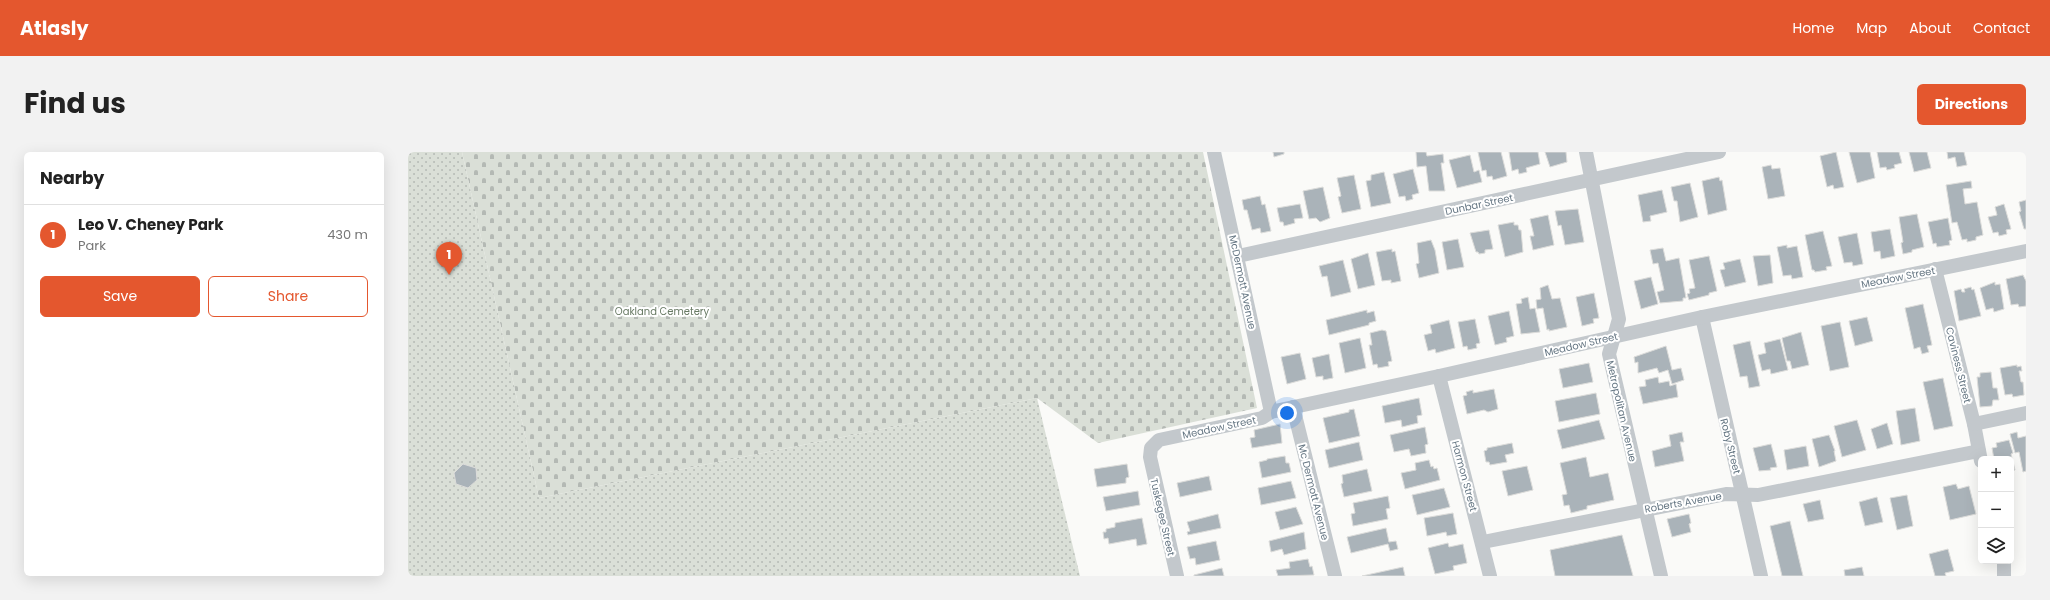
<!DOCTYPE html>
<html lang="en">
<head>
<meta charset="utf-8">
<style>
	:root { --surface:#fff; --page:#f2f2f2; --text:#222; --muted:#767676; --line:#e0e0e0; --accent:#e4572e }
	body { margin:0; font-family:Poppins,sans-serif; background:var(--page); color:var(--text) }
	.controls { position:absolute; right:12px; bottom:12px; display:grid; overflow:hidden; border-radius:6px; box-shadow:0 4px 16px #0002 }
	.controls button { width:36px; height:36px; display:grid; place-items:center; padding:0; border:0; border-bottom:1px solid var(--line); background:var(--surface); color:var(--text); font:20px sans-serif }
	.you { position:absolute; left:879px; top:261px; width:14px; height:14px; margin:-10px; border:3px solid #fff; border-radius:50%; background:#1a73e8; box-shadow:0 0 0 6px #1a73e833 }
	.badge { display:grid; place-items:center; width:26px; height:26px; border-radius:50%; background:var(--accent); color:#fff; font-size:13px; font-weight:700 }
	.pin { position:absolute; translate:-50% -33px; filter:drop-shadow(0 1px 2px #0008) }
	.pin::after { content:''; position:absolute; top:21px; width:14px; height:12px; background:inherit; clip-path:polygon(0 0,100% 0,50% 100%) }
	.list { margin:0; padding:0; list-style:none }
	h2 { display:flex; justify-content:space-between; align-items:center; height:52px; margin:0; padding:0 16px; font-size:17px }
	h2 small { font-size:13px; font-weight:400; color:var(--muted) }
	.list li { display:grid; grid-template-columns:26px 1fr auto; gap:12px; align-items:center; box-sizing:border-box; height:60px; padding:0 16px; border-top:1px solid var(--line) }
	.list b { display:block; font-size:15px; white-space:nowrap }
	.list p { margin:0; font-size:13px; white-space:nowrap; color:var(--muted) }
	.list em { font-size:13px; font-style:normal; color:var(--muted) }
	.actions { display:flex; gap:8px; padding:12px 16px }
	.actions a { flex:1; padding:9px 0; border:1px solid var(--accent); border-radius:6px; text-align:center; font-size:14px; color:var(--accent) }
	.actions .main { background:var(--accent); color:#fff }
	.icon { flex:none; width:22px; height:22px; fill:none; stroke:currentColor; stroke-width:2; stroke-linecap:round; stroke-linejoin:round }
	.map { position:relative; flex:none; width:1618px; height:424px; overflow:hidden; border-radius:6px }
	header { display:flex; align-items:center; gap:24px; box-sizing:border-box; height:56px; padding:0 20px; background:var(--accent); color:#fff }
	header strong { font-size:19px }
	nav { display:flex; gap:22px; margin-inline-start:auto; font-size:14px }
	.intro { display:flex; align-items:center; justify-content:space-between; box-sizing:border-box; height:96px; padding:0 24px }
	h1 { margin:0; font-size:28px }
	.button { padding:10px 18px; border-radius:6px; background:var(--accent); color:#fff; font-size:14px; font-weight:700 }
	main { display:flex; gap:24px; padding:0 24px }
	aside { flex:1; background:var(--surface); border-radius:6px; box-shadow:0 4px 16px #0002 }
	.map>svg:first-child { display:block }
</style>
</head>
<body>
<header>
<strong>Atlasly</strong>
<nav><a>Home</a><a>Map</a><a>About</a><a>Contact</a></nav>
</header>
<div class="intro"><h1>Find us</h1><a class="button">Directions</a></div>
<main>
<aside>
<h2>Nearby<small></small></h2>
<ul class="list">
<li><span class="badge">1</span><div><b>Leo V. Cheney Park</b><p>Park</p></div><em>430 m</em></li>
</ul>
<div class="actions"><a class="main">Save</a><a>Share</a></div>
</aside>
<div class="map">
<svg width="1618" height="424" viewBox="0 0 1618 424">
	<defs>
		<pattern id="cemetery-stones" width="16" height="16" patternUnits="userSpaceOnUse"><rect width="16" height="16" fill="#dadfd7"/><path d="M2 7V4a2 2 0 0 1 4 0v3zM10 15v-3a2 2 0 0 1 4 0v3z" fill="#b4b9b4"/></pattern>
		<pattern id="park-dots" width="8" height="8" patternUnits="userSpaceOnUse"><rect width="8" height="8" fill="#dadfd7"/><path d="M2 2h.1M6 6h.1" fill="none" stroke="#b4b9b4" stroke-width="1.8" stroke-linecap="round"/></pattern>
	</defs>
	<rect width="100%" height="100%" fill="#fafaf8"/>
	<polygon fill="url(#cemetery-stones)" points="54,0 795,0 849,256 690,291 629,246 131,346"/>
	<polygon fill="url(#park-dots)" points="0,0 54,0 131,346 629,246 672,424 0,424"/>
	<g fill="#aab3b9" stroke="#dcdcda">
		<polygon points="865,0 876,0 876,2 866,5"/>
		<polygon points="1008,0 1018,0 1019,4 1035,2 1036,11 1033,11 1037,39 1021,39 1018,14 1009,15"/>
		<polygon points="1070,0 1093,0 1099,24 1085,28 1084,24 1079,25 1078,18 1074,19"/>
		<polygon points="1101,0 1130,0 1132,12 1118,16 1119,20 1111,22 1110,17 1104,19"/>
		<polygon points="1137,0 1158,0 1159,10 1142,15"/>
		<polygon points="1428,0 1436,35 1426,37 1425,33 1419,35 1412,4"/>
		<polygon points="1441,0 1462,0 1467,26 1449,31"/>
		<polygon points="1469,0 1491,0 1494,11 1486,13 1487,16 1479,18 1478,15 1472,16"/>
		<polygon points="1501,0 1519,0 1523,16 1506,20"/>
		<polygon points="1539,0 1556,0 1559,13 1549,15 1547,5 1540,7"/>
		<polygon points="1062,3 1066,20 1071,18 1074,30 1049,36 1041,8"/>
		<polygon points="1363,13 1364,17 1372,16 1377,44 1360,47 1354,15"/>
		<polygon points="1005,17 1011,41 1004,43 1005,47 998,49 997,44 991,45 985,22"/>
		<polygon points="976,20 983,51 963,55 958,29 963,28 963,23"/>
		<polygon points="946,23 953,57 934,61 930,45 933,44 929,26"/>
		<polygon points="1311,25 1312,29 1314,28 1319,58 1300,63 1294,29"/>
		<polygon points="1563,29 1564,36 1555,37 1557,52 1569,50 1575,83 1568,85 1568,88 1559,90 1559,87 1554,88 1549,70 1544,71 1538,33"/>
		<polygon points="1282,31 1290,65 1272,70 1269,49 1266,49 1263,35"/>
		<polygon points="915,35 922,66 912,70 908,66 901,67 895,39"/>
		<polygon points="1254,38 1259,60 1242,64 1243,69 1235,70 1230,43"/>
		<polygon points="852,44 854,53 857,52 863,79 853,81 852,76 844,78 839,58 836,58 834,48"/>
		<polygon points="1618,48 1618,77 1616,77 1611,60 1613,59 1611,50"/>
		<polygon points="892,52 895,66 886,67 887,71 876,74 875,70 872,70 869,56"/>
		<polygon points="1596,52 1603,77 1598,78 1599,82 1591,84 1590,80 1585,81 1580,65 1589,63 1587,55"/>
		<polygon points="1170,57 1176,90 1157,93 1153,73 1150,74 1147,59"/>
		<polygon points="1509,62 1516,95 1504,98 1504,100 1495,102 1493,91 1495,90 1491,65"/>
		<polygon points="1140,63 1146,93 1125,98 1122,84 1126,84 1122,67"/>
		<polygon points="1540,66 1544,88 1541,89 1542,93 1529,95 1528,91 1525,92 1520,70"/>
		<polygon points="1106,70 1106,73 1110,73 1111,78 1113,78 1115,100 1097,105 1090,73"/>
		<polygon points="1482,77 1487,104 1473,107 1472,99 1466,100 1463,80"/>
		<polygon points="1081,78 1085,97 1077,98 1077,101 1071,102 1070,100 1068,100 1062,81"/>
		<polygon points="1415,79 1424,114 1418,115 1419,118 1407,120 1406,118 1404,118 1397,83"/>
		<polygon points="1449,81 1455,112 1445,114 1444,110 1436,111 1430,85"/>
		<polygon points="1050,87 1056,115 1039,118 1034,90"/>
		<polygon points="1023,88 1027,98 1031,121 1011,126 1008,112 1011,111 1009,91"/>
		<polygon points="1379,93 1379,96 1389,94 1395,125 1384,127 1383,123 1375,124 1369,95"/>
		<polygon points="1255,96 1258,109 1271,106 1278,146 1275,146 1275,149 1252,151 1249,140 1256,138 1250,111 1245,112 1242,98"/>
		<polygon points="984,97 984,100 987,99 993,129 983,131 983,128 974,129 968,100"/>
		<polygon points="960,101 967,133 950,137 943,107"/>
		<polygon points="1362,103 1365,131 1350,134 1345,104"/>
		<polygon points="1301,104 1309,139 1301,141 1301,143 1281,148 1279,142 1282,141 1281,137 1287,136 1281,108"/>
		<polygon points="1332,107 1338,130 1317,135 1312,118 1317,117 1315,111"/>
		<polygon points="935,108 943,140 923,145 919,124 914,125 911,114"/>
		<polygon points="1615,123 1618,129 1618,154 1611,155 1610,152 1603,153 1598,127"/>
		<polygon points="1243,125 1250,152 1233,157 1226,129"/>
		<polygon points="1587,130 1587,133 1592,132 1596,157 1586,160 1585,156 1578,158 1572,136"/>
		<polygon points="1140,133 1144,147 1152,146 1159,175 1141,179 1141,177 1139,178 1135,156 1129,157 1128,148 1133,147 1132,136"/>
		<polygon points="1563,135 1564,138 1566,137 1573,164 1551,169 1546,139 1553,137 1554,140 1557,140 1556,137"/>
		<polygon points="1186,141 1191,166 1185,167 1186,171 1174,174 1168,145"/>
		<polygon points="1120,145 1122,157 1127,156 1132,180 1113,182 1108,152 1114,151 1113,147"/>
		<polygon points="1515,152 1524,193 1519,194 1521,200 1514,202 1512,195 1506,197 1497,156"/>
		<polygon points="959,158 959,161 966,159 968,169 961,171 961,173 921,183 918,168"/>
		<polygon points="1101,159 1106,184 1098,186 1099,190 1087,193 1080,164"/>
		<polygon points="1459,165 1465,189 1447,194 1441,169"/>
		<polygon points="1067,167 1072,191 1068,192 1069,196 1060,198 1059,194 1055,195 1050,170"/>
		<polygon points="1041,168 1047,196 1028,201 1027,197 1020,199 1016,183 1024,181 1022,173"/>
		<polygon points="1432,170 1441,215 1422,219 1413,174"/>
		<polygon points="974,178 978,179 984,209 980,210 981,214 970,216 969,212 965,213 961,193 964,193 962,181"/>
		<polygon points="1393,180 1401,213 1384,217 1382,209 1379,209 1374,186"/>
		<polygon points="952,186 958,216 937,221 931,191"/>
		<polygon points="1372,187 1380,218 1363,222 1362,217 1354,219 1350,203 1358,201 1356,191"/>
		<polygon points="1342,189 1352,234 1341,236 1339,224 1332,225 1325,193"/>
		<polygon points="1258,194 1264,218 1273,216 1276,228 1264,232 1260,218 1251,221 1249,216 1230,221 1230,210 1227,211 1226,205"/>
		<polygon points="892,201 898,227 879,232 873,205"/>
		<polygon points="921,202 925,226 915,228 915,224 908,225 904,206"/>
		<polygon points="1181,211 1185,230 1155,236 1151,217"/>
		<polygon points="1609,213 1609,215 1613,214 1614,219 1611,219 1613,230 1615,230 1616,243 1605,245 1604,242 1597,243 1592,216"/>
		<polygon points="1583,220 1585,236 1589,236 1591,248 1585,248 1584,254 1572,255 1569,225 1572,225 1572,221"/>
		<polygon points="1250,225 1251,231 1261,229 1262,234 1268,232 1270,245 1235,252 1231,235 1238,234 1237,228"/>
		<polygon points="1535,226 1545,274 1526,278 1515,230"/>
		<polygon points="1086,237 1090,257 1080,260 1076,258 1059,262 1055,244 1059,243 1058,240 1065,238 1065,241"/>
		<polygon points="1188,241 1192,262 1151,270 1147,249"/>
		<polygon points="1011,246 1014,263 1009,264 1010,271 994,275 993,268 977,271 974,254"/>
		<polygon points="1507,256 1512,289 1493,293 1488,259"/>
		<polygon points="946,257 952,284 921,291 915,266 941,260 941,258"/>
		<polygon points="1191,268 1197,287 1154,297 1149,278"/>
		<polygon points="1449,268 1458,298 1434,305 1426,274"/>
		<polygon points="1479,271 1485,292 1469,297 1463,277"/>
		<polygon points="872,272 874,291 844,296 842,286 847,285 846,278"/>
		<polygon points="1017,275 1020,292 1017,293 1018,301 1003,304 1001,297 986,300 982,283"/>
		<polygon points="1274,280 1276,290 1272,290 1276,309 1247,315 1244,299 1263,294 1261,283"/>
		<polygon points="1609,280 1610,286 1618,284 1618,319 1615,320 1611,300 1607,301 1602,282"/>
		<polygon points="1421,283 1427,299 1426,299 1428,309 1411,315 1404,287"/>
		<polygon points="1601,288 1605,301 1603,302 1607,318 1604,319 1605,323 1603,323 1603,307 1586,307 1584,296 1589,295 1588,291"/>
		<polygon points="951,290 955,308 921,316 917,298"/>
		<polygon points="1104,291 1106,301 1097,303 1099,310 1082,313 1081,310 1078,310 1076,299 1079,298 1079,296"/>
		<polygon points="1363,292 1369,315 1362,316 1363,318 1351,319 1345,296"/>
		<polygon points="1398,294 1401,314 1379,318 1376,298"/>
		<polygon points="877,304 878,311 881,311 883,320 854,326 851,310 859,308 859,307"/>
		<polygon points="1178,305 1182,325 1200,321 1206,348 1179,354 1179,357 1163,361 1161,353 1156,354 1154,343 1159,342 1152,311"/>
		<polygon points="1021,308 1023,315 1025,314 1026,317 1029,316 1032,328 997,337 993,321 1008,318 1007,311"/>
		<polygon points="55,312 68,316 69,328 60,336 48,332 46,321"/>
		<polygon points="719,312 721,325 718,326 718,331 689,335 686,317"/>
		<polygon points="1119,314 1125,338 1100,344 1094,319"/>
		<polygon points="959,317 964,339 936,345 933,332 935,331 934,323"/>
		<polygon points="801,324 804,338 772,345 769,331"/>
		<polygon points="883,329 888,346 853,353 850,336"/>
		<polygon points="1548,332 1550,337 1561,334 1568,362 1542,368 1535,335"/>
		<polygon points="1036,336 1042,355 1009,363 1004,343"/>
		<polygon points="730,339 732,353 698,359 695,345"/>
		<polygon points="1499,343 1505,374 1489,378 1482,346"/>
		<polygon points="980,344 982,356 978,357 980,367 945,374 943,362 947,361 945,351"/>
		<polygon points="1469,345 1475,370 1457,374 1451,350"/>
		<polygon points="1412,348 1416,367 1400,370 1395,352"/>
		<polygon points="888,355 895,372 872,378 867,360"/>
		<polygon points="1045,361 1049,382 1039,384 1038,380 1019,384 1016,366"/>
		<polygon points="810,362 813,376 780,383 779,380 782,379 779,370"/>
		<polygon points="1281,362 1283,371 1281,372 1283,380 1264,385 1259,367"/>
		<polygon points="734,366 739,392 729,394 728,387 701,392 700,386 696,387 695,380 698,380 698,377 707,375 707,371"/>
		<polygon points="1382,369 1395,424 1374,424 1362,374"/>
		<polygon points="978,376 981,390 988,389 990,397 982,399 980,392 943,401 939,385"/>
		<polygon points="896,380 898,397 876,403 874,397 863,400 861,389"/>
		<polygon points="1214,383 1225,424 1147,424 1142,398"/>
		<polygon points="808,389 812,408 788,413 787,406 782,407 779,395"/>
		<polygon points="1040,391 1041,395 1055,392 1059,411 1045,414 1046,418 1027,422 1020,396"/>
		<polygon points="1540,397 1546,419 1537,421 1538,424 1527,424 1521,402"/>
		<polygon points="900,407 902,415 904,414 906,423 870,424 868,418 882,416 881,410"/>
		<polygon points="995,415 997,424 954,424"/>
		<polygon points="1454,415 1456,424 1437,424 1436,418"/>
		<polygon points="814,416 816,424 786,424 786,423"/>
	</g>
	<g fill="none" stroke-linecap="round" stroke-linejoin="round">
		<g stroke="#c3c8cc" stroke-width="14">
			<polyline points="806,0 863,260"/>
			<polyline points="1178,0 1211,167 1201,202 1253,424"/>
			<polyline points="830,104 1311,0"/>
			<polyline points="1527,117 1566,272 1573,309"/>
			<polyline points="1294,165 1353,424"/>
			<polyline points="1031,224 1082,424"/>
			<polyline points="885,255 927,424"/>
			<polyline points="1566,272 1618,261"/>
			<polyline points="1075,390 1318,342 1350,343 1571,299"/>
			<polyline points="1596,409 1596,424"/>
			<polyline points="769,424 742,305 743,296 751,288 854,266 863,260 1031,224 1294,165 1618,99"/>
		</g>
	</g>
	<g text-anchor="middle" stroke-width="4" stroke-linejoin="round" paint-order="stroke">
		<g font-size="10" fill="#657683" stroke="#fff">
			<text transform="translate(1071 52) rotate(-12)" y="4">Dunbar Street</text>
			<text transform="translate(1490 125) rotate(-11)" y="4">Meadow Street</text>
			<text transform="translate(835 130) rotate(78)" y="4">McDermott Avenue</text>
			<text transform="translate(1173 192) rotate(-13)" y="4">Meadow Street</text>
			<text transform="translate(1551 213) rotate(76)" y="4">Caviness Street</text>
			<text transform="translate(1214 259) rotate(77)" y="4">Metropolitan Avenue</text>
			<text transform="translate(811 275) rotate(-12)" y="4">Meadow Street</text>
			<text transform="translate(1323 294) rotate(76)" y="4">Roby Street</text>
			<text transform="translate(1057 324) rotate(75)" y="4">Harmon Street</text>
			<text transform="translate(906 340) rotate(76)" y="4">Mc Dermott Avenue</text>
			<text transform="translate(1275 350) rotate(-10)" y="4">Roberts Avenue</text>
			<text transform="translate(755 365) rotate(77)" y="4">Tuskegee Street</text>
		</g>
		<g font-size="10" fill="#687a64" stroke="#fff">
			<text x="254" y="163">Oakland Cemetery</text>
		</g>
	</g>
</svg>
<div class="controls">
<button>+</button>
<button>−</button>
<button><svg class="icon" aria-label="layers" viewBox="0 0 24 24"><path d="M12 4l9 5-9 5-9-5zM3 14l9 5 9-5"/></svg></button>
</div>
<div class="you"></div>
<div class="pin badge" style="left:41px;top:123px">1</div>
</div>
</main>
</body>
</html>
